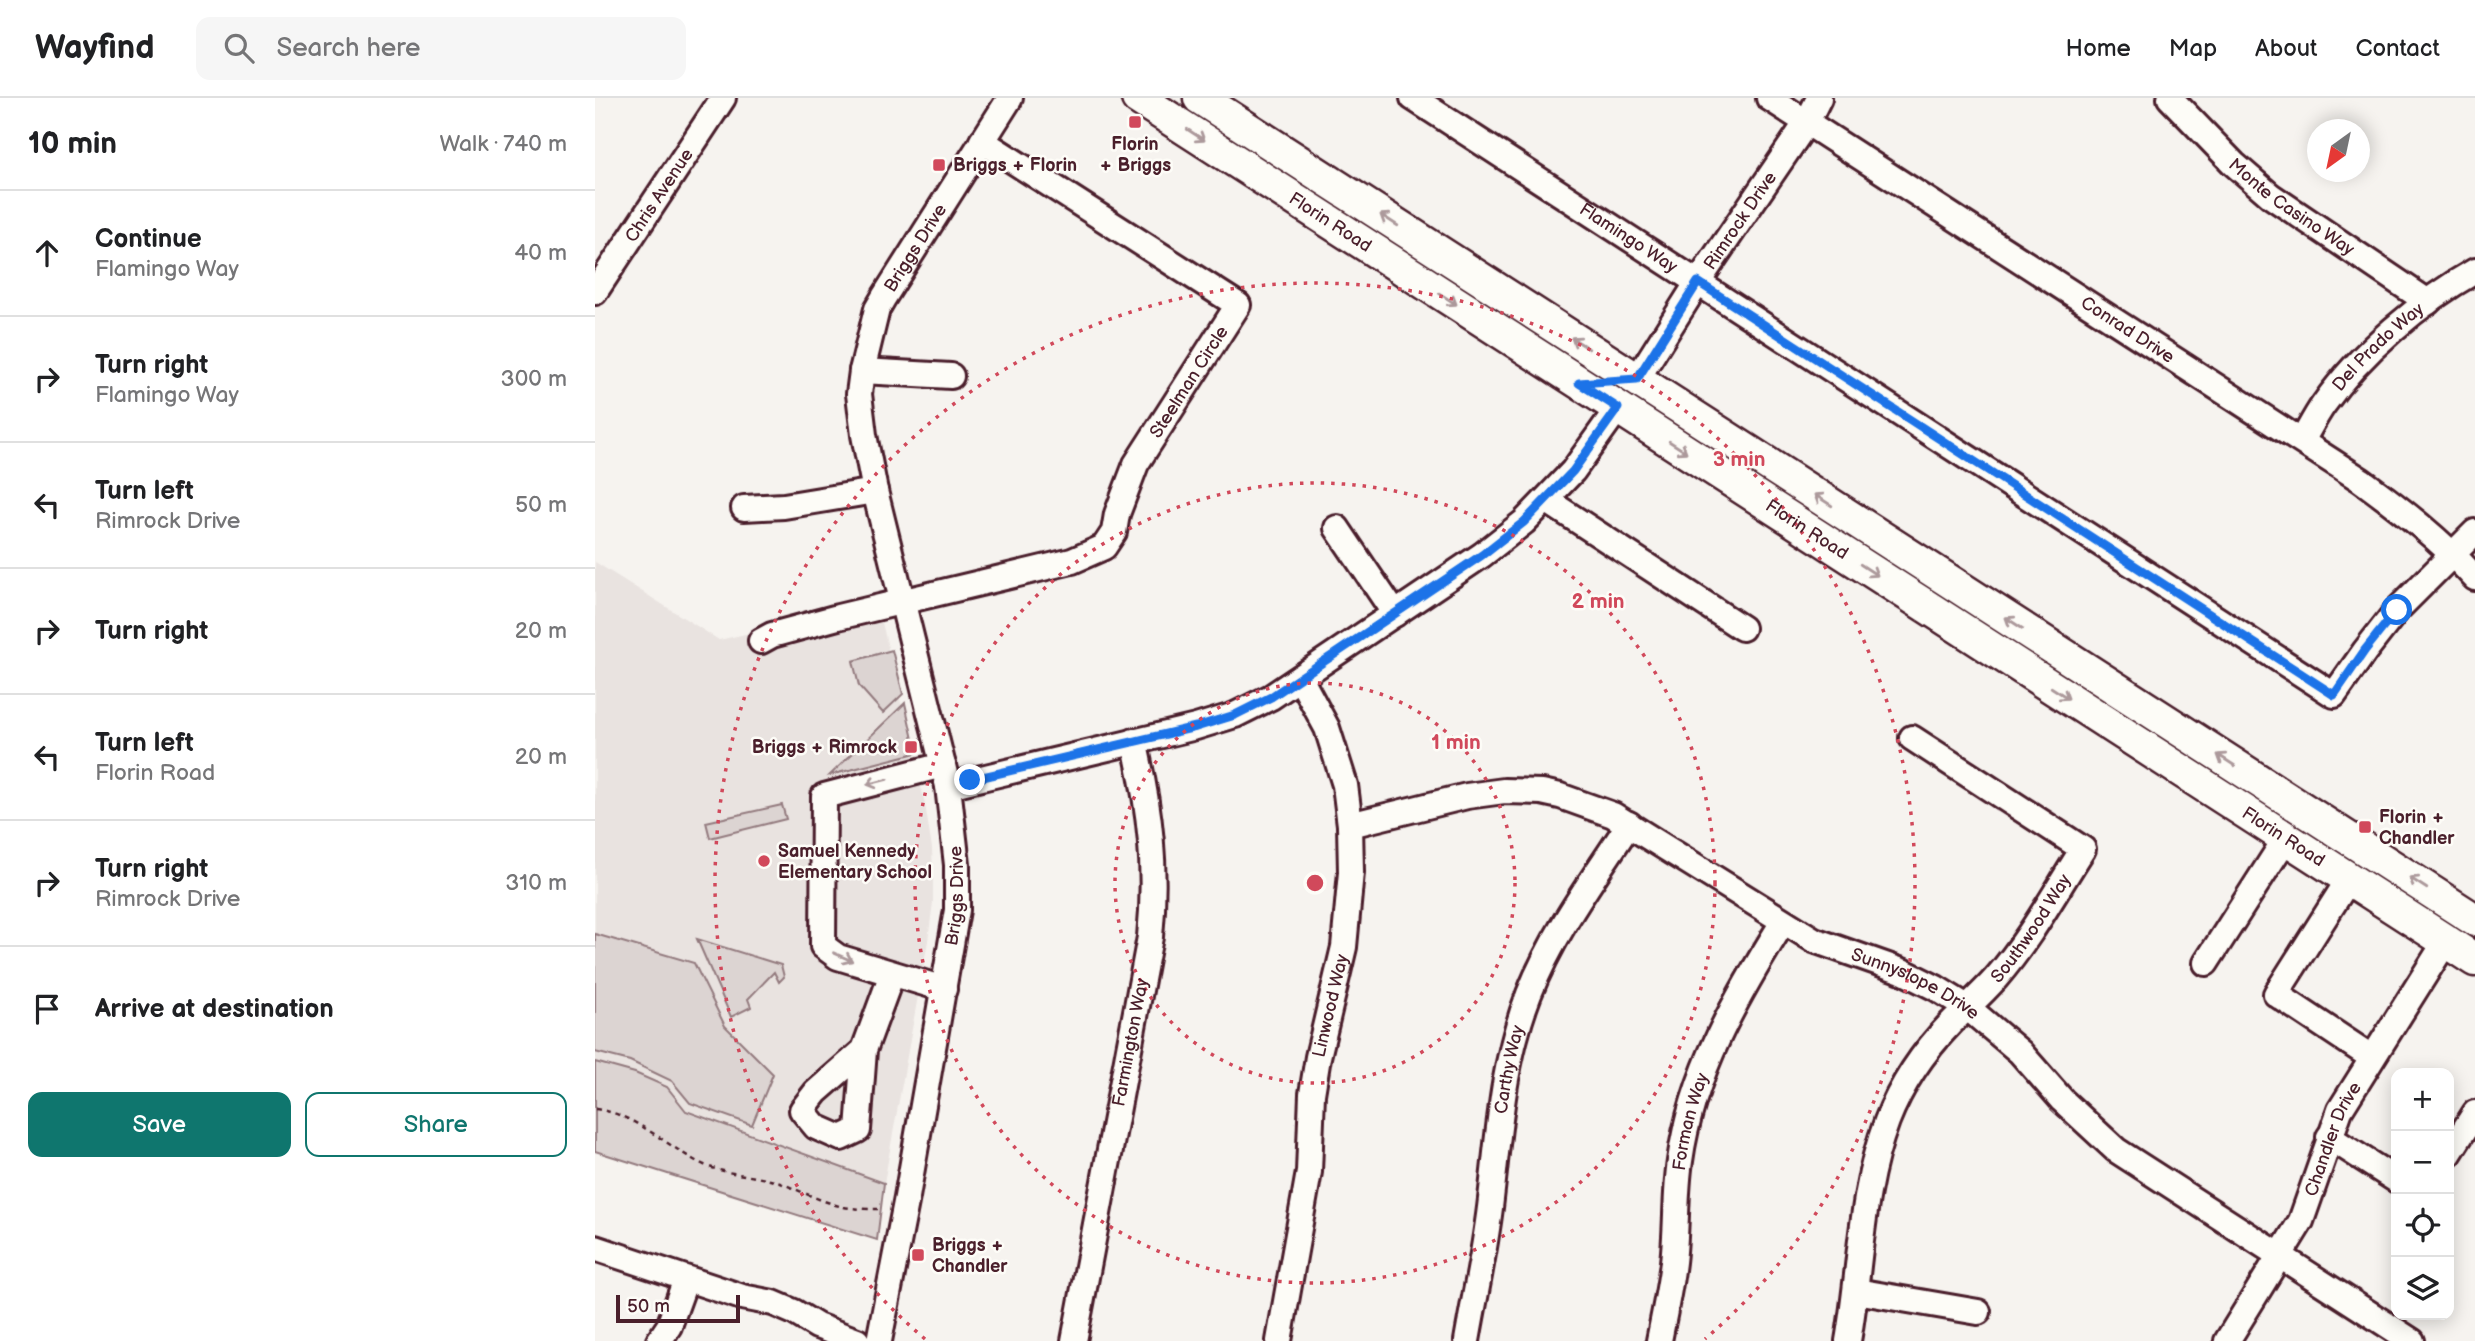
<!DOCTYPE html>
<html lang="en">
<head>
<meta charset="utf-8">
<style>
	:root { --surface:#fff; --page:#f6f6f6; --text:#202124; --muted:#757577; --line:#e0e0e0; --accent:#0f766e }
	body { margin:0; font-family:"Balsamiq Sans",sans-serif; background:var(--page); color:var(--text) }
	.controls { position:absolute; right:21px; bottom:21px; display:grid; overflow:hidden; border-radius:14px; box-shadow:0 4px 18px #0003 }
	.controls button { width:63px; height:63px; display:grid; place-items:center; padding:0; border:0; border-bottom:2px solid var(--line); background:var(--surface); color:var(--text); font:35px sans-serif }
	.compass { position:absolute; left:1712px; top:21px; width:63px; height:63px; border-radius:50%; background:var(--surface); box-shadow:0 4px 18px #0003; rotate:213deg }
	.scale { position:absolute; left:21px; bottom:18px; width:124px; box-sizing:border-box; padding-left:7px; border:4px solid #4a1f2b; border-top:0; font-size:19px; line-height:24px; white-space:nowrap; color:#4a1f2b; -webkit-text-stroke:5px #fdfcf7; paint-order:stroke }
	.stop { position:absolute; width:21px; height:21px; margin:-16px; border:5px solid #1a73e8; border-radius:50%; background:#fff }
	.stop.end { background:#1a73e8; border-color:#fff; box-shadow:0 2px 7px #0008 }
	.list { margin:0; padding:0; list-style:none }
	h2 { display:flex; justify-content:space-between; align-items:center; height:91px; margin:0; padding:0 28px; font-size:30px }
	h2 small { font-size:23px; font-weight:400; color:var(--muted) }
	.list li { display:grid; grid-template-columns:46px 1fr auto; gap:21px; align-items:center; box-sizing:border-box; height:126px; padding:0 28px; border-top:2px solid var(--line) }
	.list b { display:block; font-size:26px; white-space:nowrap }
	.list p { margin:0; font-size:23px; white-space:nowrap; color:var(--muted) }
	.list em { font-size:23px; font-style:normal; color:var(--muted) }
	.actions { display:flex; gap:14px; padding:21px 28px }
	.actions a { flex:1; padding:16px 0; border:2px solid var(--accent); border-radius:14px; text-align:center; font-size:24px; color:var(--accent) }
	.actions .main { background:var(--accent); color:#fff }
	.icon { flex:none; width:38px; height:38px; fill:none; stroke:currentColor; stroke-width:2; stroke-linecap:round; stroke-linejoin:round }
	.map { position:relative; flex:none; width:1880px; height:1243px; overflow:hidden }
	header { display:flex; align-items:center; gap:42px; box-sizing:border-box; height:98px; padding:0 35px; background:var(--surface); border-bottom:2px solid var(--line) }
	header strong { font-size:33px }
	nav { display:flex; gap:38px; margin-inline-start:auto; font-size:24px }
	.search { width:490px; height:63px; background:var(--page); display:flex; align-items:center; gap:18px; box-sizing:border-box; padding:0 24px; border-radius:14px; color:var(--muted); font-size:26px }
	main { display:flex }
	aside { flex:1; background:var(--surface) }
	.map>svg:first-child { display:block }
</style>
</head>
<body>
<header>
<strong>Wayfind</strong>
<div class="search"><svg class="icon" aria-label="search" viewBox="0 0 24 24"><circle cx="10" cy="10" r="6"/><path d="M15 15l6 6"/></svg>Search here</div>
<nav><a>Home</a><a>Map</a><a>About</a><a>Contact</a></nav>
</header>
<main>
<aside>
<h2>10 min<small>Walk · 740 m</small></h2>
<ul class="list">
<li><svg class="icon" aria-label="ahead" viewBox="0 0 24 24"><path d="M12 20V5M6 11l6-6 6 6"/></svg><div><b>Continue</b><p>Flamingo Way</p></div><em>40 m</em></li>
<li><svg class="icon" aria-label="right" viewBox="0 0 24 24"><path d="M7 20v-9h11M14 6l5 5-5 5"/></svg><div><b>Turn right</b><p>Flamingo Way</p></div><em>300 m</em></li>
<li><svg class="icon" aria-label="left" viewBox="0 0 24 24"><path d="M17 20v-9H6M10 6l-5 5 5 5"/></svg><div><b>Turn left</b><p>Rimrock Drive</p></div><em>50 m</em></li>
<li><svg class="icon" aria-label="right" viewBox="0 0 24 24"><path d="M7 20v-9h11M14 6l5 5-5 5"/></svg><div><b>Turn right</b></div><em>20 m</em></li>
<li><svg class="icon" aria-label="left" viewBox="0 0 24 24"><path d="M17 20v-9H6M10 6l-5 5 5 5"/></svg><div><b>Turn left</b><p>Florin Road</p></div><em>20 m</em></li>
<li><svg class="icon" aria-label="right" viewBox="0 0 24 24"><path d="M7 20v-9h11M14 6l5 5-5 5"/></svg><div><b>Turn right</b><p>Rimrock Drive</p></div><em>310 m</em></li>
<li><svg class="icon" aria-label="arrive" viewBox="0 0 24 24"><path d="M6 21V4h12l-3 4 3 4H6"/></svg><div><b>Arrive at destination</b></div></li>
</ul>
<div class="actions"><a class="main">Save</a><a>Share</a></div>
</aside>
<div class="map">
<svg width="1880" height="1243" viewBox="0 0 1880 1243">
	<rect width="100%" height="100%" fill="#f6f3ef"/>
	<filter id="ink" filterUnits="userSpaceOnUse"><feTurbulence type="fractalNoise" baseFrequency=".0143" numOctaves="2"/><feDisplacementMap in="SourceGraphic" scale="14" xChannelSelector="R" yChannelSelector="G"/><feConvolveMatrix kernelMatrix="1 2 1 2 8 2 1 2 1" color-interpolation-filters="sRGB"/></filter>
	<g filter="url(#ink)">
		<polygon fill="#e9e3e0" points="0,464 124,542 231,518 230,507 284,495 285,516 330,706 337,751 338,776 338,804 333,843 289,1085 91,1013 71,989 40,975 0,964"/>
		<g fill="#dcd4d2" stroke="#937a7e" stroke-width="2">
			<polygon points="297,552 308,596 288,615 264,588 258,563"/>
			<polygon points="310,605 321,655 235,677"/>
			<polygon points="187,707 191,721 115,740 111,724"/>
			<polygon points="0,836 99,865 130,928 178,976 157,1027 95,1005 77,983 35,963 0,954"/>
			<polygon points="102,841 186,867 189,879 184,884 179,874 153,901 156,909 136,919"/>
			<polygon points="0,964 40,975 72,989 91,1013 289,1085 282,1142 0,1053"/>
		</g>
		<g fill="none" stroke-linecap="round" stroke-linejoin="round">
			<g stroke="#4a1f2b" stroke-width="30">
				<g id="minor">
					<path id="s1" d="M818,0L1739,597L1770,553L1802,512L1880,434"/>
					<path id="s2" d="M1174,0L1766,382C1807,412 1846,442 1880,480"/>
					<path id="s3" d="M1575,0L1639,66L1676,98L1833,204"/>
					<path id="s4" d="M0,194L128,0"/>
					<polyline points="267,273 356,278"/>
					<path id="s5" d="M1042,281L1103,184L1212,24L1224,0"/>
					<path id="s6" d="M1707,343C1714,331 1721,317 1729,306C1766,254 1825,204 1880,173"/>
					<polyline points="951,402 1147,530"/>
					<polyline points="149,410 189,408 280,393"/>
					<polyline points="742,430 800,516"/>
					<path id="s7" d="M166,543L177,537L243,519L477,463L509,449L519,434L522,416L541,366L643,207L387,43"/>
					<polyline points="348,667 229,698 228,848 243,859 349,891"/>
					<polyline points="353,688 601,629 640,617 676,599 887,457 929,424 978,373 1023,310"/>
					<path id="s8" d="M755,727L872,698L909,693L947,694L965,698L1018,717L1219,842L1307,873L1341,890L1372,909L1425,954L1467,1002L1521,1052L1817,1243"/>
					<polyline points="1754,781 1681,896 1776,959"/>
					<polyline points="1611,865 1691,740"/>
					<polyline points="269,952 263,1032 246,1040 221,1029 207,1012 221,994 269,952 297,876"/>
					<polyline points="1734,1039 1801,1082"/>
					<polyline points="1854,1056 1880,1015"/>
					<polyline points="0,1150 147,1199 178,1205 199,1214 222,1228 262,1243"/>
					<polyline points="1261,1193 1383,1214"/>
					<polyline points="64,1243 74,1228 91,1181"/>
					<path id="s9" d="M284,1243L312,1099L362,812V767L353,688L280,393L269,337L264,296L267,273L282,211L289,199L415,0"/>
					<path id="s10" d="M479,1243L555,839C562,769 555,711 539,643"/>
					<path id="s11" d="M684,1243L714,1074L717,996L723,959L749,849L756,774L755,727L750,687L732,630L705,580"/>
					<path id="s12" d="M872,1243C880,1196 891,1148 896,1101C904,1031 908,963 934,896C958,835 998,781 1034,726"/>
					<path id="s13" d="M1064,1243C1069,1217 1075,1190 1078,1164C1082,1130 1080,1096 1085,1063C1097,975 1142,898 1188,824"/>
					<path id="s14" d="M1253,1243C1266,1169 1265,1094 1292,1023C1306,987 1329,953 1356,925C1371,910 1387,896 1401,880C1435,841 1460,794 1488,751L1317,640"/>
					<path id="s15" d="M1632,1243L1706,1123L1745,1012L1851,843"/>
				</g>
			</g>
			<g stroke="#4a1f2b" stroke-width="37">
				<g id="major">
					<path id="s16" d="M543,0L1880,862"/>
					<polyline points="605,0 1880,822"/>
				</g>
			</g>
			<path stroke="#4a1f2b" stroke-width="2.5" stroke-dasharray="5 5" stroke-linecap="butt" d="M0,1011C37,1015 69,1045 101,1063C124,1076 153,1076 179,1083C198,1089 216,1099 235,1105C250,1111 267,1111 283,1111"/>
			<use href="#minor" stroke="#fdfcf7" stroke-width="24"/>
			<use href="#major" stroke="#fdfcf7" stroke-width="32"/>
		</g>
		<defs><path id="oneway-shaft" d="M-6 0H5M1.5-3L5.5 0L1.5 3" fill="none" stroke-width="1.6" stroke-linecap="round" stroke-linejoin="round" transform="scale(1.75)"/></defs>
		<g stroke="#ac999b">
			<use href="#oneway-shaft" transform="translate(601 37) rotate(33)"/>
			<use href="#oneway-shaft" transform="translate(794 122) rotate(-147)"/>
			<use href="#oneway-shaft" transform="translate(853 201) rotate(33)"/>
			<use href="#oneway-shaft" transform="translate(985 245) rotate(-147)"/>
			<use href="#oneway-shaft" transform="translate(1083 349) rotate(33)"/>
			<use href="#oneway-shaft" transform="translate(1228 402) rotate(-147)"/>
			<use href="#oneway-shaft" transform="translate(1274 472) rotate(33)"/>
			<use href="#oneway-shaft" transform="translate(1419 525) rotate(-147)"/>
			<use href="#oneway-shaft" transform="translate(1465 595) rotate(33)"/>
			<use href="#oneway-shaft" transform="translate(1631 662) rotate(-147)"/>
			<use href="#oneway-shaft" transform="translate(282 684) rotate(165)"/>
			<use href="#oneway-shaft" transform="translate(1823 785) rotate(-147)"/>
			<use href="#oneway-shaft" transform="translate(248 859) rotate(24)"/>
		</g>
	</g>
	<g fill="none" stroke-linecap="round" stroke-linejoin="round" filter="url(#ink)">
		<polyline stroke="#1a73e8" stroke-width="9" points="375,682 601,629 640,617 676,599 887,457 929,424 978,373 1023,310 984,285 1042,281 1103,184 1739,597 1770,552 1802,512"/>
	</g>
	<g fill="none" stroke="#d1495b" stroke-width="3.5" stroke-dasharray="3.5 7">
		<circle cx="720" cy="785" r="200"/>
		<circle cx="720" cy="785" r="400"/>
		<path d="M330 1241A600 600 0 1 1 1110 1241"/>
	</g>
	<g fill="#d1495b" stroke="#fdfcf7" stroke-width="2.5">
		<rect x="533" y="17" width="14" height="14" rx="3.5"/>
		<rect x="337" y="60" width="14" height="14" rx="3.5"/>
		<rect x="309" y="642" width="14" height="14" rx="3.5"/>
		<rect x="1763" y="722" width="14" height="14" rx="3.5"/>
		<circle cx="169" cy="763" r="7"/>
		<rect x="316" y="1150" width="14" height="14" rx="3.5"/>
	</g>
	<g text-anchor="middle" stroke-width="5" stroke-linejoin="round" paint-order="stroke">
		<g font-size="18" font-weight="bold" fill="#4a1f2b" stroke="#fdfcf7" text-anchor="start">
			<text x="540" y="52" text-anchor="middle">Florin<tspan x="540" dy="21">+ Briggs</tspan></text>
			<text x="358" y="73">Briggs + Florin</text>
			<text x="302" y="655" text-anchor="end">Briggs + Rimrock</text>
			<text x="1784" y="725">Florin +<tspan x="1784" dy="21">Chandler</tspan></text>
			<text x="183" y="759">Samuel Kennedy<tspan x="183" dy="21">Elementary School</tspan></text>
			<text x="337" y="1153">Briggs +<tspan x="337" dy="21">Chandler</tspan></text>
		</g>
		<g font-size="18" fill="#4a1f2b" stroke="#fdfcf7">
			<text dy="6" stroke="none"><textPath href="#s4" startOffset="116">Chris Avenue</textPath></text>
			<text dy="6" stroke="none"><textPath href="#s3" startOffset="164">Monte Casino Way</textPath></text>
			<text dy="6" stroke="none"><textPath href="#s5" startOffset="189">Rimrock Drive</textPath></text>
			<text dy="6" stroke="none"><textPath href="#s16" startOffset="229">Florin Road</textPath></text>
			<text dy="6" stroke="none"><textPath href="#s1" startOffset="257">Flamingo Way</textPath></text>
			<text dy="6" stroke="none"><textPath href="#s9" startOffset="1124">Briggs Drive</textPath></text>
			<text dy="6" stroke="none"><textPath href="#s2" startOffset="427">Conrad Drive</textPath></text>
			<text dy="6" stroke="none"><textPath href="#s6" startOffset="122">Del Prado Way</textPath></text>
			<text dy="6" stroke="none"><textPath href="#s7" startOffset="544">Steelman Circle</textPath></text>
			<text dy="6" stroke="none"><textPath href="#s16" startOffset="796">Florin Road</textPath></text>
			<text dy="6" stroke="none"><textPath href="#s16" startOffset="1363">Florin Road</textPath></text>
			<text dy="6" stroke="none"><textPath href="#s9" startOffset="452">Briggs Drive</textPath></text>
			<text dy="6" stroke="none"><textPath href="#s14" startOffset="466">Southwood Way</textPath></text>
			<text dy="6" stroke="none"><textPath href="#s8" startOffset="618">Sunnyslope Drive</textPath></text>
			<text dy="6" stroke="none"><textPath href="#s11" startOffset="340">Linwood Way</textPath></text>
			<text dy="6" stroke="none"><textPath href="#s10" startOffset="304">Farmington Way</textPath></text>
			<text dy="6" stroke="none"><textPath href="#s12" startOffset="275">Carthy Way</textPath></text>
			<text dy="6" stroke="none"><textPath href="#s13" startOffset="222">Forman Way</textPath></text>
			<text dy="6" stroke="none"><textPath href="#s15" startOffset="229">Chandler Drive</textPath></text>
		</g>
	</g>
	<circle cx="720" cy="785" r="10" fill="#d1495b" stroke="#fdfcf7" stroke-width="3.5"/>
	<g font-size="21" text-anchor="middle" font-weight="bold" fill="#d1495b" stroke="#fdfcf7" stroke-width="5" stroke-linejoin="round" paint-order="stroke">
		<text x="1144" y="368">3 min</text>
		<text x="1003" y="510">2 min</text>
		<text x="861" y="651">1 min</text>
	</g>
</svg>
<div class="controls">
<button>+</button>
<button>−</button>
<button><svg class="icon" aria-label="locate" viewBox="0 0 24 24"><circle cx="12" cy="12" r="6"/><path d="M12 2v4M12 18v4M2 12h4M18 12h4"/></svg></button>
<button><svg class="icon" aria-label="layers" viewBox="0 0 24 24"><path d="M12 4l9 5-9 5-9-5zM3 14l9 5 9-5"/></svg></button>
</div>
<svg class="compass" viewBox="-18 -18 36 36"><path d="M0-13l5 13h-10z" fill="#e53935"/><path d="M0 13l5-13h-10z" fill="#757577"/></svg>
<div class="scale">50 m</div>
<div class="stop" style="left:1802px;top:512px"></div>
<div class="stop end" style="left:375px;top:682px"></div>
</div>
</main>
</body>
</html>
